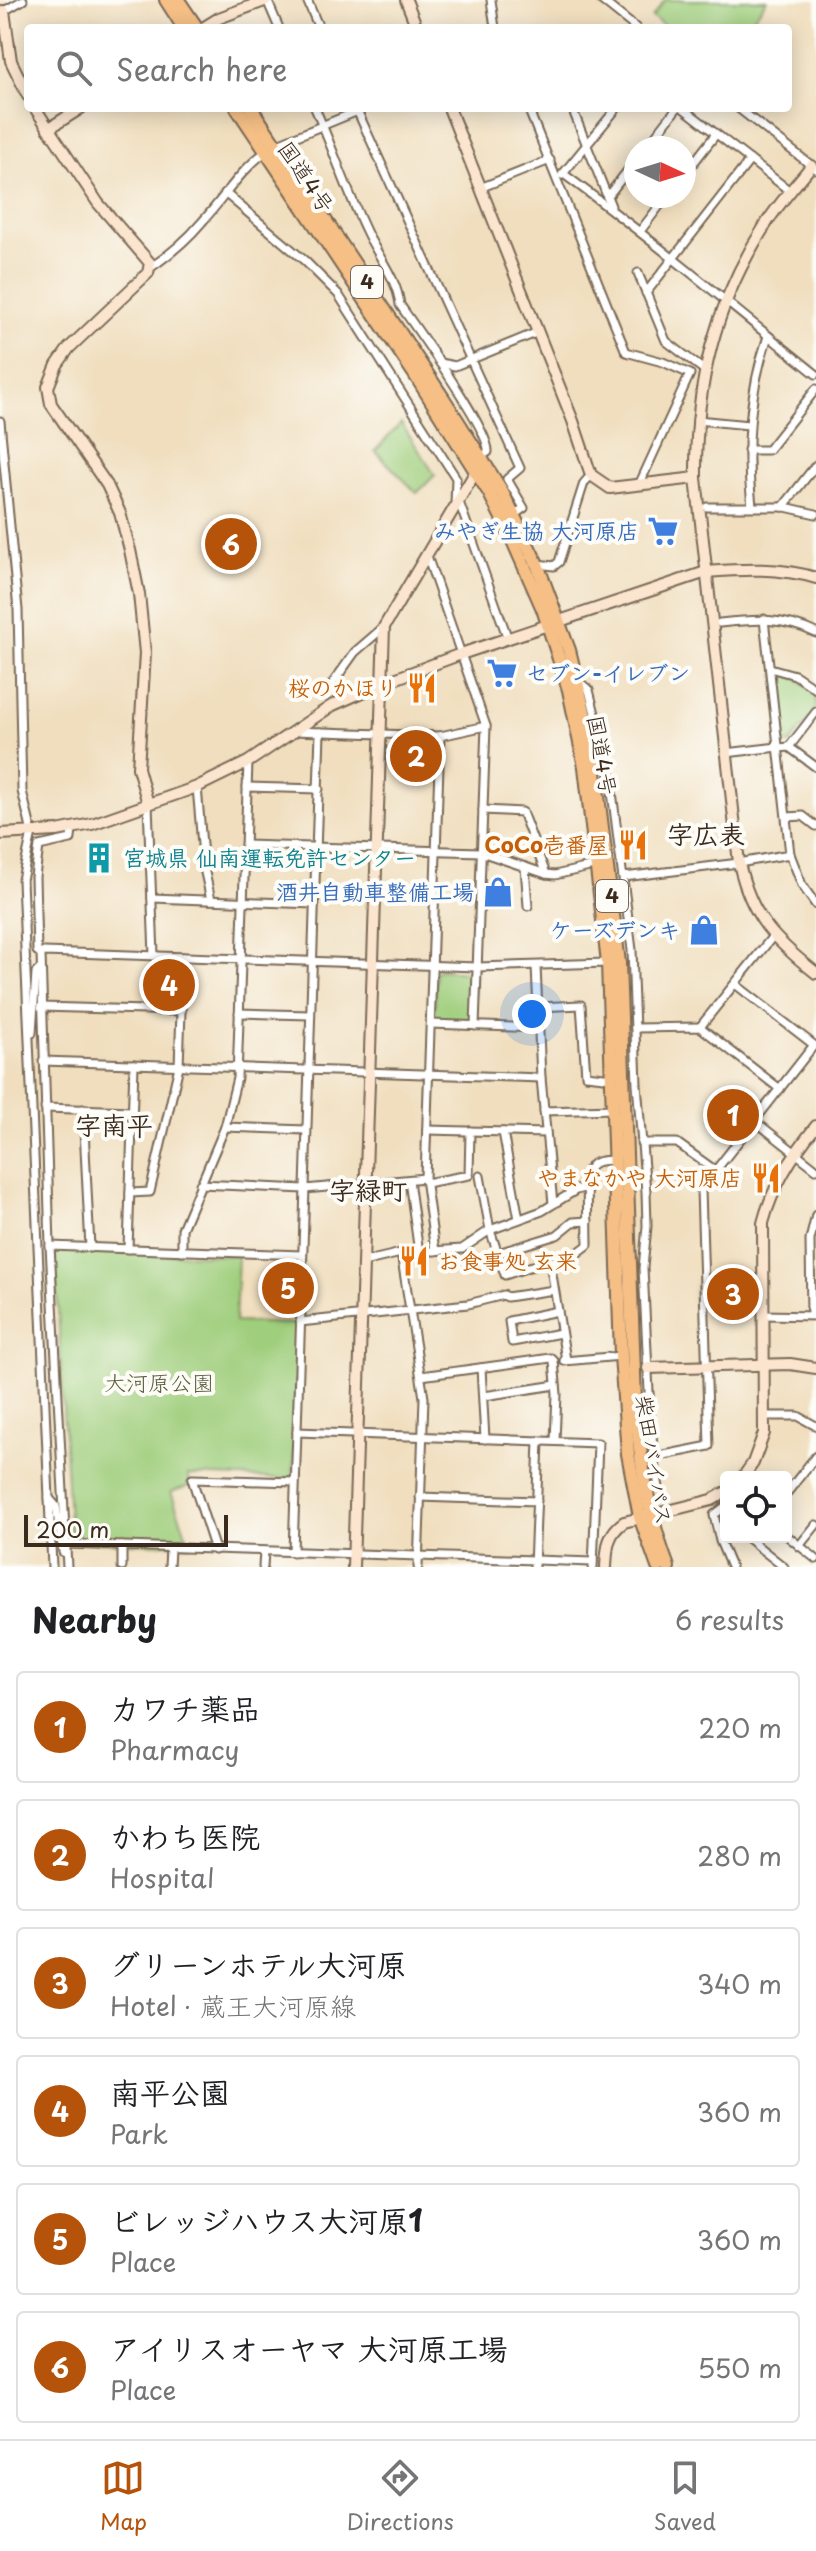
<!DOCTYPE html>
<html lang="en">
<head>
<meta charset="utf-8">
<style>
	:root { --surface:#fff; --page:#f6f6f6; --text:#202124; --muted:#757577; --line:#e0e0e0; --accent:#b45309 }
	body { margin:0; font-family:"Playpen Sans","Klee One",sans-serif; background:var(--page); color:var(--text) }
	.controls { position:absolute; right:24px; bottom:24px; display:grid; overflow:hidden; border-radius:8px; box-shadow:0 4px 20px #0003 }
	.controls button { width:72px; height:72px; display:grid; place-items:center; padding:0; border:0; border-bottom:2px solid var(--line); background:var(--surface); color:var(--text); font:40px sans-serif }
	.compass { position:absolute; left:624px; top:136px; width:72px; height:72px; border-radius:50%; background:var(--surface); box-shadow:0 4px 20px #0003; rotate:94deg }
	.scale { position:absolute; left:24px; bottom:20px; width:204px; box-sizing:border-box; padding-left:8px; border:4px solid #3b2a1e; border-top:0; font-size:22px; line-height:28px; white-space:nowrap; color:#3b2a1e; -webkit-text-stroke:6px #fdfcf7; paint-order:stroke }
	.you { position:absolute; left:532px; top:1014px; width:28px; height:28px; margin:-20px; border:6px solid #fff; border-radius:50%; background:#1a73e8; box-shadow:0 0 0 12px #1a73e833 }
	.badge { display:grid; place-items:center; width:52px; height:52px; border-radius:50%; background:var(--accent); color:#fff; font-size:26px; font-weight:700 }
	.pin { position:absolute; translate:-50% -50%; border:4px solid #fff; box-shadow:0 2px 8px #0006 }
	.list { margin:0; padding:0; list-style:none }
	h2 { display:flex; justify-content:space-between; align-items:center; height:104px; margin:0; padding:0 32px; font-size:34px }
	h2 small { font-size:26px; font-weight:400; color:var(--muted) }
	.list li { display:grid; grid-template-columns:52px 1fr auto; gap:24px; align-items:center; box-sizing:border-box; height:112px; margin:0 16px 16px; padding:0 16px; border:2px solid var(--line); border-radius:8px }
	.list b { display:block; font-size:30px; white-space:nowrap }
	.list p { margin:0; font-size:26px; white-space:nowrap; color:var(--muted) }
	.list em { font-size:26px; font-style:normal; color:var(--muted) }
	.icon { flex:none; width:44px; height:44px; fill:none; stroke:currentColor; stroke-width:2; stroke-linecap:round; stroke-linejoin:round }
	.map { position:relative; flex:none; width:816px; height:1567px; overflow:hidden }
	.search { position:absolute; background:var(--surface); box-shadow:0 4px 20px #0003; left:24px; right:24px; top:24px; height:88px; display:flex; align-items:center; gap:20px; box-sizing:border-box; padding:0 28px; border-radius:8px; color:var(--muted); font-size:30px }
	.sheet { height:872px; background:var(--surface) }
	nav { display:flex; justify-content:space-around; align-items:center; box-sizing:border-box; height:112px; border-top:2px solid var(--line); background:var(--surface); font-size:22px; color:var(--muted) }
	nav a { display:grid; justify-items:center; gap:4px }
	nav .on { color:var(--accent) }
	.map>svg:first-child { display:block }
</style>
</head>
<body>
<div class="map">
<svg width="816" height="1567" viewBox="0 0 816 1567">
	<rect width="100%" height="100%" fill="#fdfcf7"/>
	<filter id="ink" filterUnits="userSpaceOnUse"><feTurbulence type="fractalNoise" baseFrequency=".0125" numOctaves="2"/><feDisplacementMap in="SourceGraphic" scale="16" xChannelSelector="R" yChannelSelector="G"/><feConvolveMatrix kernelMatrix="1 2 1 2 8 2 1 2 1" color-interpolation-filters="sRGB"/></filter>
	<filter id="wash" filterUnits="userSpaceOnUse"><feTurbulence type="fractalNoise" baseFrequency=".006" numOctaves="4" result="noise"/><feDisplacementMap in="SourceGraphic" scale="32" xChannelSelector="R" yChannelSelector="G"/><feGaussianBlur stdDeviation="1.8" result="paint"/><feColorMatrix in="noise" values="0 0 0 0 0 0 0 0 0 0 0 0 0 0 0 0 0 1.4 0 .05"/><feComposite in="paint" operator="in"/></filter>
	<g filter="url(#wash)">
		<rect width="100%" height="100%" fill="#f0debe"/>
		<g fill="#9fce7c" stroke="#6d7c4d" stroke-width="2">
			<polygon points="665,0 767,0 746,28 667,28 652,17"/>
			<polygon points="401,423 435,475 417,493 375,451"/>
			<polygon points="782,672 799,680 816,693 816,710 790,744 784,743 775,675"/>
			<polygon points="159,961 178,961 180,965 179,1005 176,1009 157,1008"/>
			<polygon points="439,970 472,972 475,974 473,1019 470,1022 437,1021 434,1018 436,972"/>
			<polygon points="57,1250 238,1256 235,1322 298,1324 293,1477 291,1479 188,1475 191,1485 171,1492 190,1545 70,1541 55,1252"/>
		</g>
	</g>
	<g filter="url(#ink)">
		<g fill="none" stroke-linecap="round" stroke-linejoin="round">
			<g stroke="#7a6956" stroke-width="11">
				<g id="street">
					<polyline points="267,0 279,28"/>
					<polyline points="307,0 319,28"/>
					<polyline points="491,0 495,28"/>
					<polyline points="601,0 636,28"/>
					<polyline points="0,11 4,11 23,0"/>
					<path d="M315,108C333,149 347,191 366,231C377,255 397,278 400,305C416,328 491,432 488,452L481,457"/>
					<polyline points="356,108 520,468 507,479 524,508 514,515"/>
					<polyline points="528,108 626,352 663,362 690,374 639,485"/>
					<polyline points="572,108 611,206"/>
					<polyline points="683,108 786,188"/>
					<polyline points="738,108 816,169"/>
					<polyline points="275,145 358,111"/>
					<polyline points="646,148 677,108"/>
					<polyline points="562,175 617,108"/>
					<path d="M565,175C651,238 732,307 816,374"/>
					<polyline points="684,175 716,134"/>
					<polyline points="480,188 550,160"/>
					<polyline points="225,193 305,261 338,294 456,478 455,505"/>
					<polyline points="607,197 636,160"/>
					<polyline points="641,230 667,196"/>
					<path d="M150,268C169,255 187,240 202,222C224,198 239,172 265,152"/>
					<polyline points="638,273 666,341 704,370"/>
					<polyline points="646,293 750,160"/>
					<polyline points="440,363 455,366 538,332"/>
					<polyline points="697,420 749,425"/>
					<polyline points="0,421 18,610 22,791 32,833 22,880 52,1567"/>
					<polyline points="748,450 768,450 816,389"/>
					<polyline points="459,502 508,639"/>
					<path d="M752,506C745,448 749,392 768,336"/>
					<polyline points="707,507 785,507 816,514"/>
					<polyline points="783,507 816,465"/>
					<polyline points="427,556 486,726 475,1026"/>
					<polyline points="537,564 554,566 559,562 584,483 591,475"/>
					<polyline points="764,619 790,854 802,885 816,905"/>
					<path d="M720,623C756,619 783,617 816,633"/>
					<polyline points="770,668 795,675 816,689"/>
					<polyline points="578,681 589,690 609,768 632,950 637,1084 646,1192 647,1226 643,1268 650,1413 654,1457 659,1488"/>
					<polyline points="330,687 355,652 384,627"/>
					<polyline points="293,731 440,736 486,726"/>
					<polyline points="789,747 816,712"/>
					<polyline points="779,748 789,747 816,767"/>
					<polyline points="726,753 778,747"/>
					<polyline points="197,787 204,868 211,900"/>
					<polyline points="247,787 319,789"/>
					<polyline points="148,804 154,956"/>
					<polyline points="483,810 522,812 546,874"/>
					<polyline points="787,817 803,816 816,826"/>
					<polyline points="245,845 481,852 546,874 555,875 598,865"/>
					<polyline points="525,867 528,906"/>
					<polyline points="624,877 739,863 790,854"/>
					<polyline points="152,898 315,904"/>
					<polyline points="41,954 37,951 35,877 39,846 71,839 72,829"/>
					<polyline points="536,966 541,1078 553,1204"/>
					<polyline points="41,1007 181,1011"/>
					<polyline points="538,1007 581,1005 586,1075 613,1078"/>
					<polyline points="239,1013 310,1015"/>
					<polyline points="431,1024 539,1028"/>
					<polyline points="700,1027 773,936"/>
					<polyline points="635,1028 700,1027 780,1089"/>
					<polyline points="32,1033 36,973 39,970"/>
					<polyline points="43,1061 541,1078"/>
					<polyline points="45,1108 132,1111"/>
					<polyline points="83,1109 90,1248"/>
					<polyline points="544,1111 614,1109"/>
					<polyline points="755,1121 816,1169"/>
					<polyline points="225,1127 306,1130"/>
					<polyline points="427,1130 546,1133"/>
					<polyline points="503,1132 519,1219"/>
					<polyline points="641,1143 677,1143 716,1171"/>
					<path d="M480,1176L490,1230L505,1275L529,1267L571,1258L588,1245L587,1172C593,1159 603,1161 616,1160"/>
					<polyline points="409,1180 419,1253"/>
					<polyline points="426,1183 469,1175 470,1131"/>
					<polyline points="200,1184 305,1189 425,1178"/>
					<polyline points="130,1193 150,1192 179,1066 183,957"/>
					<polyline points="50,1246 302,1255"/>
					<polyline points="128,1249 134,1064"/>
					<polyline points="182,1251 182,1229 225,1127 237,1078 248,762"/>
					<polyline points="435,1251 425,1178 440,736"/>
					<polyline points="401,1253 424,1398 418,1567"/>
					<polyline points="498,1253 557,1235 573,1222 588,1221"/>
					<polyline points="363,1262 401,1253 462,1249 490,1230 542,1211 576,1190 588,1187"/>
					<polyline points="550,1262 566,1360"/>
					<polyline points="558,1311 509,1321 512,1342 561,1333"/>
					<polyline points="763,1315 816,1316"/>
					<polyline points="811,1315 810,1240 816,1215"/>
					<polyline points="300,1322 468,1304 504,1295 507,1297 554,1290"/>
					<polyline points="564,1361 621,1356"/>
					<polyline points="481,1368 485,1439"/>
					<polyline points="421,1376 551,1358 554,1361 557,1394 555,1441"/>
					<polyline points="484,1396 556,1385"/>
					<polyline points="766,1416 798,1416 816,1426"/>
					<polyline points="297,1432 598,1443 593,1567"/>
					<polyline points="654,1457 709,1446 701,1189 814,1045 735,984"/>
					<polyline points="786,1494 816,1456"/>
					<polyline points="420,1497 537,1501"/>
					<polyline points="49,1498 56,1506 63,1552"/>
					<polyline points="726,1506 714,1515 720,1541 731,1567"/>
					<polyline points="786,1535 816,1559"/>
					<polyline points="746,1537 784,1567"/>
					<polyline points="66,1544 593,1562"/>
					<polyline points="799,1546 816,1525"/>
					<polyline points="215,1550 192,1479 295,1482"/>
					<polyline points="293,1552 320,732"/>
					<polyline points="67,1567 50,1246 41,954 44,952 477,967 608,963"/>
					<polyline points="122,1567 122,1546"/>
					<polyline points="169,1567 170,1548"/>
					<polyline points="263,1567 264,1551"/>
					<polyline points="534,1567 539,1441"/>
				</g>
			</g>
			<g stroke="#7a6956" stroke-width="14">
				<g id="secondary">
					<polyline points="406,0 417,28"/>
					<polyline points="4,11 11,61 28,96"/>
					<polyline points="203,28 219,18 267,0"/>
					<polyline points="35,108 98,203 150,263 148,273 69,348 57,365 48,387 51,404 107,485 120,513 130,550 139,594 145,653 138,768 148,804"/>
					<polyline points="449,108 573,421 591,475 610,488 696,478"/>
					<polyline points="48,129 81,108"/>
					<path d="M811,166C796,185 779,203 766,224C715,303 695,384 696,478L739,863C751,917 774,940 816,973"/>
					<path d="M0,834L57,831L92,824L197,787L248,762L333,705L381,684L461,654L706,572C743,569 780,567 816,578"/>
					<polyline points="648,1368 790,1364 816,1368"/>
					<path d="M743,1477L753,1463L764,1433L763,1223C773,1185 792,1156 816,1126"/>
					<polyline points="353,1567 384,627 476,471"/>
					<path d="M606,1567C607,1548 607,1534 624,1522L712,1500L726,1492"/>
				</g>
			</g>
			<g stroke="#7a6956" stroke-width="16">
				<g id="highway">
					<polyline points="166,0 184,28"/>
					<polyline points="178,0 197,28"/>
					<polyline points="237,108 414,373 489,492 510,534 543,609 569,690 585,767 608,963 621,1356 628,1454 640,1517 658,1567"/>
					<path d="M251,108L443,398L501,490L537,564L569,650L591,740L619,963L635,1400C640,1457 647,1513 668,1567"/>
				</g>
			</g>
			<use href="#street" stroke="#fff" stroke-width="7"/>
			<use href="#secondary" stroke="#fbe5cf" stroke-width="10"/>
			<use href="#highway" stroke="#f5bf86" stroke-width="12"/>
		</g>
	</g>
	<defs>
		<g id="supermarket-bare" transform="scale(2.4)"><path d="M-6-5.5h2.5l.6 2H6L4.5 2H-2.5L-4.4-4H-6ZM-1.5 3.2a1.3 1.3 0 1 0 .1 0ZM3 3.2a1.3 1.3 0 1 0 .1 0Z" fill="#3f7fe0" stroke="#fdfcf7" stroke-width="2.5" paint-order="stroke"/></g>
		<g id="restaurant-bare" transform="scale(2.4)"><path d="M-5-6h1v4h1v-4h1v4h1v-4h1v5L-1.5 .5V6h-2V.5L-5-1ZM5-6V6H3V1.5H1.5Q1.5-4 5-6Z" fill="#e8710a" stroke="#fdfcf7" stroke-width="2.5" paint-order="stroke"/></g>
		<g id="building-bare" transform="scale(2.4)"><path d="M-4-6H4V6H1V3H-1V6H-4ZM-2.5-4.3h1.7v1.8h-1.7ZM.8-4.3h1.7v1.8H.8ZM-2.5-1h1.7V.8h-1.7ZM.8-1h1.7V.8H.8Z" fill="#0f9aa8" stroke="#fdfcf7" stroke-width="2.5" paint-order="stroke"/></g>
		<g id="shop-bare" transform="scale(2.4)"><path d="M-5-2.5h2.3a2.7 3.5 0 0 1 5.4 0H5L5.5 6h-11ZM-1.5-2.5h3a1.5 2.3 0 0 0-3 0Z" fill="#3f7fe0" stroke="#fdfcf7" stroke-width="2.5" paint-order="stroke"/></g>
	</defs>
	<g fill-rule="evenodd">
		<use href="#supermarket-bare" x="663" y="531"/>
		<use href="#supermarket-bare" x="502" y="673"/>
		<use href="#restaurant-bare" x="422" y="688"/>
		<use href="#restaurant-bare" x="633" y="845"/>
		<use href="#building-bare" x="99" y="858"/>
		<use href="#shop-bare" x="498" y="892"/>
		<use href="#shop-bare" x="704" y="930"/>
		<use href="#restaurant-bare" x="766" y="1178"/>
		<use href="#restaurant-bare" x="414" y="1261"/>
	</g>
	<g text-anchor="middle" stroke-width="8" stroke-linejoin="round" paint-order="stroke">
		<g fill="#fdfcf7" stroke="#75695f" stroke-width="2">
			<rect x="351" y="266" width="32" height="32" rx="6"/>
			<rect x="596" y="880" width="32" height="32" rx="6"/>
		</g>
		<g font-size="20" font-weight="bold" fill="#3b2a1e">
			<text x="367" y="289">4</text>
			<text x="612" y="903">4</text>
		</g>
		<g font-size="22" fill="#3b2a1e" stroke="#fdfcf7">
			<text transform="translate(306 177) rotate(56)" y="8">国道4号</text>
			<text transform="translate(602 755) rotate(80)" y="8">国道4号</text>
			<text transform="translate(654 1460) rotate(81)" y="8">柴田バイパス</text>
		</g>
		<g font-size="22" font-weight="bold" fill="#366cbe" stroke="#fdfcf7" text-anchor="end">
			<text x="639" y="539">みやぎ生協 大河原店</text>
			<text x="526" y="681" text-anchor="start">セブン-イレブン</text>
			<text x="474" y="900">酒井自動車整備工場</text>
			<text x="680" y="938">ケーズデンキ</text>
		</g>
		<g font-size="22" font-weight="bold" fill="#c56008" stroke="#fdfcf7" text-anchor="end">
			<text x="398" y="696">桜のかほり</text>
			<text x="609" y="853">CoCo壱番屋</text>
			<text x="742" y="1186">やまなかや 大河原店</text>
			<text x="438" y="1269" text-anchor="start">お食事処 玄来</text>
		</g>
		<g font-size="22" font-weight="bold" fill="#0d838f" stroke="#fdfcf7" text-anchor="start">
			<text x="123" y="866">宮城県 仙南運転免許センター</text>
		</g>
		<g font-size="22" fill="#595b3a" stroke="#fdfcf7">
			<text x="159" y="1391">大河原公園</text>
		</g>
		<g font-size="26" font-weight="bold" fill="#3b2a1e" stroke="#fdfcf7">
			<text x="706" y="844">字広表</text>
			<text x="114" y="1135">字南平</text>
			<text x="368" y="1200">字緑町</text>
		</g>
	</g>
</svg>
<div class="controls">
<button><svg class="icon" aria-label="locate" viewBox="0 0 24 24"><circle cx="12" cy="12" r="6"/><path d="M12 2v4M12 18v4M2 12h4M18 12h4"/></svg></button>
</div>
<svg class="compass" viewBox="-18 -18 36 36"><path d="M0-13l5 13h-10z" fill="#e53935"/><path d="M0 13l5-13h-10z" fill="#757577"/></svg>
<div class="scale">200 m</div>
<div class="you"></div>
<div class="pin badge" style="left:733px;top:1115px">1</div>
<div class="pin badge" style="left:416px;top:756px">2</div>
<div class="pin badge" style="left:733px;top:1294px">3</div>
<div class="pin badge" style="left:169px;top:985px">4</div>
<div class="pin badge" style="left:288px;top:1288px">5</div>
<div class="pin badge" style="left:231px;top:544px">6</div>
<div class="search"><svg class="icon" aria-label="search" viewBox="0 0 24 24"><circle cx="10" cy="10" r="6"/><path d="M15 15l6 6"/></svg>Search here</div>
</div>
<section class="sheet">
<h2>Nearby<small>6 results</small></h2>
<ul class="list">
<li><span class="badge">1</span><div><b>カワチ薬品</b><p>Pharmacy</p></div><em>220 m</em></li>
<li><span class="badge">2</span><div><b>かわち医院</b><p>Hospital</p></div><em>280 m</em></li>
<li><span class="badge">3</span><div><b>グリーンホテル大河原</b><p>Hotel · 蔵王大河原線</p></div><em>340 m</em></li>
<li><span class="badge">4</span><div><b>南平公園</b><p>Park</p></div><em>360 m</em></li>
<li><span class="badge">5</span><div><b>ビレッジハウス大河原1</b><p>Place</p></div><em>360 m</em></li>
<li><span class="badge">6</span><div><b>アイリスオーヤマ 大河原工場</b><p>Place</p></div><em>550 m</em></li>
</ul>
</section>
<nav>
<a class="on"><svg class="icon" aria-label="map" viewBox="0 0 24 24"><path d="M3 6l6-2 6 2 6-2v14l-6 2-6-2-6 2zM9 4v14M15 6v14"/></svg>Map</a>
<a><svg class="icon" aria-label="directions" viewBox="0 0 24 24"><path d="M12 3l9 9-9 9-9-9zM9 14v-3h6M13 9l2 2-2 2"/></svg>Directions</a>
<a><svg class="icon" aria-label="saved" viewBox="0 0 24 24"><path d="M7 4h10v16l-5-4-5 4z"/></svg>Saved</a>
</nav>
</body>
</html>
